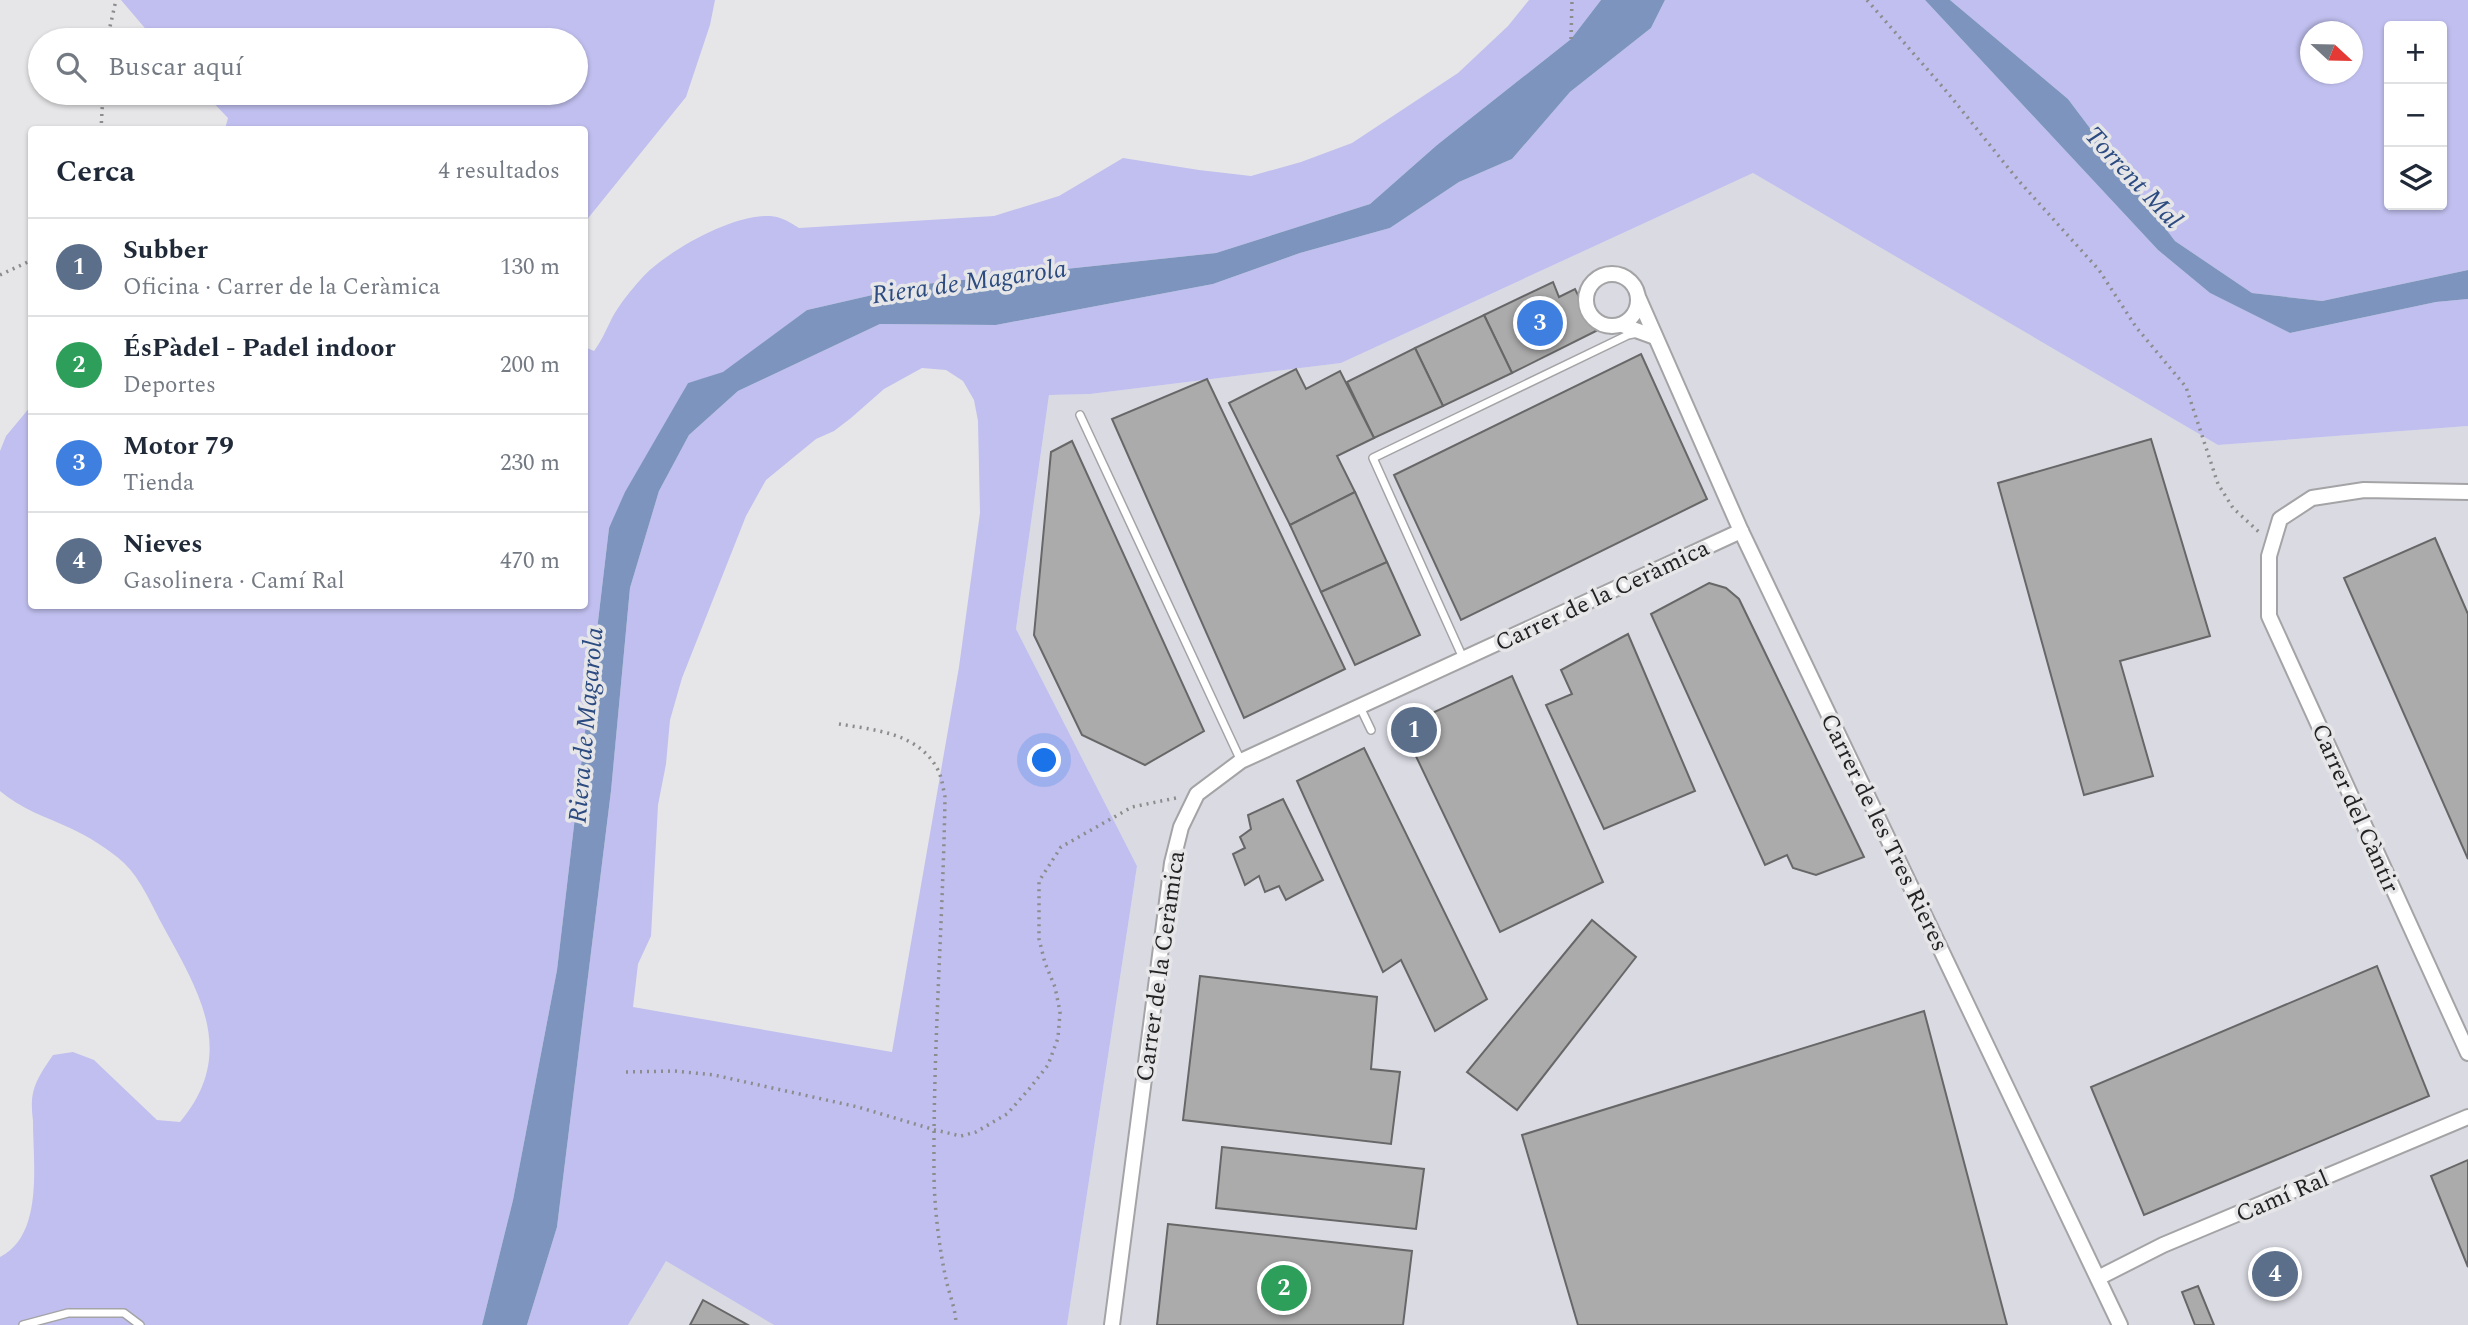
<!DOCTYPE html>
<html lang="es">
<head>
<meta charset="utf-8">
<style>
	:root { --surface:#fff; --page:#f6f6f7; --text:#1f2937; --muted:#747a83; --line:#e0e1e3; --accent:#6b8031 }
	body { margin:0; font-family:Spectral,serif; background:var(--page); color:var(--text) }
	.controls { position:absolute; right:21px; top:21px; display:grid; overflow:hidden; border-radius:7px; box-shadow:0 2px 5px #0004 }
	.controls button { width:63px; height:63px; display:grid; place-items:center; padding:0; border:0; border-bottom:2px solid var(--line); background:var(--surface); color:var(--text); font:35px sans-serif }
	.compass { position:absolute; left:2300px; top:21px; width:63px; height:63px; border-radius:50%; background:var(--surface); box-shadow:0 2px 5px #0004; rotate:112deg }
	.you { position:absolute; left:1045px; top:761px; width:24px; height:24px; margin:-18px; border:5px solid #fff; border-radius:50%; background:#1a73e8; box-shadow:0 0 0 10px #1a73e833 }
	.badge { display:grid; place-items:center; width:46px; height:46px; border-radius:50%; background:var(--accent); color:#fff; font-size:23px; font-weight:700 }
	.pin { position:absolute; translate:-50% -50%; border:4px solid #fff; box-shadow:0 2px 7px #0006 }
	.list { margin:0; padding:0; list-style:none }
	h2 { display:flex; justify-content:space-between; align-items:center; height:91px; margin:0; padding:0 28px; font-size:30px }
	h2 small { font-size:23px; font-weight:400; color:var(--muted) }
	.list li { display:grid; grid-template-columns:46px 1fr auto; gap:21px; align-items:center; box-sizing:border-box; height:98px; padding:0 28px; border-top:2px solid var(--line) }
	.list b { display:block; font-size:26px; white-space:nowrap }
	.list p { margin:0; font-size:23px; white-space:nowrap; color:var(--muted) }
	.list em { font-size:23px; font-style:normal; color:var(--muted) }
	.icon { flex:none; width:38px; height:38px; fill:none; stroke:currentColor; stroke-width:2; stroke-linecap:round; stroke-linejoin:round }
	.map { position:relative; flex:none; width:2468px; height:1325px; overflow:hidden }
	.search { position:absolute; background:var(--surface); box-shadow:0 2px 5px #0004; left:28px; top:28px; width:560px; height:77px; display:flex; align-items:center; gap:18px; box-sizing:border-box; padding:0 24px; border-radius:38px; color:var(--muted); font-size:26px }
	.panel { position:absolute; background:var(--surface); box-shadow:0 2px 5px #0004; left:28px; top:126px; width:560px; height:483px; border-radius:7px }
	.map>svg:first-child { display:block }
</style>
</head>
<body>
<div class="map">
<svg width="2468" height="1325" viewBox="0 0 2468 1325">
	<rect width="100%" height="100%" fill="#e6e6e8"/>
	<g fill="#dadae3">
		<polygon points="1753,173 2218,445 2468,426 2468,1325 1067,1325 1137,866 1016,629 1049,395 1090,394 1341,363"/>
		<polygon points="666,1261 774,1325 628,1325"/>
	</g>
	<g fill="#c0bfef" fill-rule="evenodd">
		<polygon points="121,0 715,0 710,25 686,97 585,222 584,130 225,129 228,118 204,93 576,93 576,40 155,40"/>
		<path d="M1529,0H1601L1571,39L1437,145L1370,204L1216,253L916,285L807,310L723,373L688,383L609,528L557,970L513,1200L482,1325H0V1257C44,1235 33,1163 33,1121C32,1112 31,1102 33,1093C36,1079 45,1067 53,1055L73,1052L94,1060L157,1120L180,1122C238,1053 199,992 163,926C152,906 141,879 124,863C109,849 89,837 70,828C46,817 21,809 0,791V451L6,436L31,406L32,606H584L585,347L594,351C602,340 606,330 612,318C619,305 631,290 641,279C664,252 745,206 780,218C787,220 794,225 799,228L994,216L1059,196L1123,158L1199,170L1251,176L1301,162L1352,143L1458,73L1508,26Z"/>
		<path d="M1665,0H1925L2158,250L2210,293L2290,333L2436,302L2468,299V426L2218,445L1753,173L1341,363L1090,394L1049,395L1016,629L1137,866L1067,1325H774L666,1261L628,1325H527L557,1227L611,791L630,588L659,491L689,435L738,391L880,324L996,325L1213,284L1300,253L1390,228L1459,182L1512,159L1570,92L1651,28ZM922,368L946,370L963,381L974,400L978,421L980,513L959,667L892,1052L633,1007L638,964L651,936L658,805L666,764L670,720L682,678L746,516L766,480L816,439L834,431L851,418L884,389Z"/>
		<path d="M1950,0H2468V270L2322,301L2252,293L2175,241L2068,99ZM2389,26H2442V205H2389ZM2310,32H2352V74H2310Z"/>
	</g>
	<g fill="#7d95be">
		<polygon points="1601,0 1665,0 1651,28 1570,92 1512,159 1459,182 1390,228 1300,253 1213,284 996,325 880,324 738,391 689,435 659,491 630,588 611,791 557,1227 527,1325 482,1325 513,1200 557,970 609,528 625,492 688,383 723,372 807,310 916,285 1216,253 1370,204 1437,145 1571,39"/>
		<polygon points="1925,0 1950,0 2068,99 2175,241 2252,293 2322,301 2468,270 2468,299 2436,302 2290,333 2210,293 2158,250"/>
	</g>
	<g fill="#acabac" stroke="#676768" stroke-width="2">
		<polygon points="1553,282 1559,297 1575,289 1596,331 1512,373 1484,315"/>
		<polygon points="1484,315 1512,373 1443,406 1415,348"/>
		<polygon points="1415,348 1443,406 1374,438 1347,382"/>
		<polygon points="1641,354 1707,499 1461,620 1394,475"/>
		<polygon points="1296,369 1306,389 1340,371 1374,438 1337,456 1355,492 1290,525 1229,403"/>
		<polygon points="1207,379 1345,669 1244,718 1112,419"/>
		<polygon points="2151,439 2210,636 2120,661 2153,776 2084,795 1998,483"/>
		<polygon points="1072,441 1204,731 1145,765 1082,735 1034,635 1051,452"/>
		<polygon points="1355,492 1387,562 1321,592 1290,525"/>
		<polygon points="2435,538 2468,614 2468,859 2344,578"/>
		<polygon points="1387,562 1420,635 1355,665 1321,592"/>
		<polygon points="1709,583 1726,588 1739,599 1864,857 1816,875 1793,868 1787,855 1765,865 1651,614"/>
		<polygon points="1628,634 1695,791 1604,829 1546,705 1572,694 1561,670"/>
		<polygon points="1512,676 1603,882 1500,932 1402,727"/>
		<polygon points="1364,748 1487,999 1435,1031 1401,960 1383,972 1297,781"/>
		<polygon points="1283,799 1323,880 1286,900 1279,886 1265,892 1259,876 1245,885 1233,854 1245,848 1240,837 1251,829 1248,815"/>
		<polygon points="1592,920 1636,957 1517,1110 1467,1072"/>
		<polygon points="2377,966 2429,1096 2144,1215 2091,1087"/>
		<polygon points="1200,976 1377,997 1371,1069 1400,1072 1391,1144 1183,1120"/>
		<polygon points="1924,1011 2007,1325 1578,1325 1522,1135"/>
		<polygon points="1222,1147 1424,1169 1416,1229 1216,1208"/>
		<polygon points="2468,1160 2468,1267 2431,1176"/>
		<polygon points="1168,1224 1412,1251 1403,1325 1157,1325"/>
		<polygon points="2198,1286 2214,1325 2195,1325 2182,1292"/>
		<polygon points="703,1300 748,1325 690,1325"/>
	</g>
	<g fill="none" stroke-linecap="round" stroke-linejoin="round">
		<g stroke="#a4a4a6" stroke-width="10">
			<g id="service">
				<polyline points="1080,415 1241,761"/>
				<polyline points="1463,658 1373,458 1628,335 1638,333"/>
				<polyline points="1360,707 1371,730"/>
				<polyline points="23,1325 68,1313 124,1313 140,1325"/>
			</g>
		</g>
		<g stroke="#a4a4a6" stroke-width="18">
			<g id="minor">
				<circle cx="1612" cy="300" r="26"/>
				<polyline points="1639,299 1741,531 2120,1325"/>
				<polyline points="1622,325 1655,337"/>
				<polyline points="2468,492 2364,490 2312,498 2280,519 2269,556 2269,616 2468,1053"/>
				<polyline points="2098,1278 2163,1245 2468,1117"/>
				<polyline points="1112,1325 1172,863 1181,827 1197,794 1241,761 1741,531"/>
			</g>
		</g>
		<g stroke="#8c8c8d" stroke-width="3.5" stroke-dasharray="2 5" stroke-linecap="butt">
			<polyline points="1867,0 1947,92 2018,180 2099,270 2136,327 2186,387 2218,484 2233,508 2260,533"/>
			<polyline points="1571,39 1572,0"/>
			<polyline points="107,40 116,0"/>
			<polyline points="101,130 103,93"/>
			<polyline points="0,275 32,260"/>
			<path d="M839,724C875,730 919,733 938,770C942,778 943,788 945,797C943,922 933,1047 934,1173C934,1204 939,1248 946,1279C949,1294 956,1309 956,1325"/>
			<polyline points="626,1072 675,1071 714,1075 858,1107 935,1130 961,1136 976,1132 1007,1114 1030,1088 1048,1065 1058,1038 1060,1012 1055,987 1045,963 1039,939 1039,881 1061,847 1132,807 1176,798"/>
		</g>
		<use href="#service" stroke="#fff" stroke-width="7"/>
		<use href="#minor" stroke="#fff" stroke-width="14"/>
	</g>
	<g text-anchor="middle" stroke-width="7" stroke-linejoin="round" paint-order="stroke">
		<g font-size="24" fill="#232324" stroke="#e6e6e8">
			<text transform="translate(1602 595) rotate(-25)" y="8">Carrer de la Ceràmica</text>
			<text transform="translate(2356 808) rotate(66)" y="8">Carrer del Càntir</text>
			<text transform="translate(1885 832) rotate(64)" y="8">Carrer de les Tres Rieres</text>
			<text transform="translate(1160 966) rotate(-82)" y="8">Carrer de la Ceràmica</text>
			<text transform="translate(2282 1196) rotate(-23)" y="8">Camí Ral</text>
		</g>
		<g font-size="26" font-style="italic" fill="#2c4b81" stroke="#e6e6e8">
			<text transform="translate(2134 177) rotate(47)" y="9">Torrent Mal</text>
			<text transform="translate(969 281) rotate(-8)" y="9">Riera de Magarola</text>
			<text transform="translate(585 725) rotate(-85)" y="9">Riera de Magarola</text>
		</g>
	</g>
</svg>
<div class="controls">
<button>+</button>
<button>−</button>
<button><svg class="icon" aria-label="layers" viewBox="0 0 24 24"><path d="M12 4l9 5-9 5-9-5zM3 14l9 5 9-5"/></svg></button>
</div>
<svg class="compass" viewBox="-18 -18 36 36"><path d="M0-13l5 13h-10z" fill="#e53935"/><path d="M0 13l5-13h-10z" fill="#747a83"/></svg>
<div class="you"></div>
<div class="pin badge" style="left:1414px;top:730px;background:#5c6f8a">1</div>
<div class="pin badge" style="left:1284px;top:1288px;background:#2e9e5b">2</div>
<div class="pin badge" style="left:1540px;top:323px;background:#3f7fe0">3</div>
<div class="pin badge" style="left:2275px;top:1274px;background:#5c6f8a">4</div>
<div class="search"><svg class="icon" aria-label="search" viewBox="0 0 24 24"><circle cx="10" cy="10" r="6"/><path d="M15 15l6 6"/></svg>Buscar aquí</div>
<section class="panel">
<h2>Cerca<small>4 resultados</small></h2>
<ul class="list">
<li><span class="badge" style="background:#5c6f8a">1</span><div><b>Subber</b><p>Oficina · Carrer de la Ceràmica</p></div><em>130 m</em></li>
<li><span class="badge" style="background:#2e9e5b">2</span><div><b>ÉsPàdel - Padel indoor</b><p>Deportes</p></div><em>200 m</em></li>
<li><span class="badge" style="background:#3f7fe0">3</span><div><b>Motor 79</b><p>Tienda</p></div><em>230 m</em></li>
<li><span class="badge" style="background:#5c6f8a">4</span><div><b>Nieves</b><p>Gasolinera · Camí Ral</p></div><em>470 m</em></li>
</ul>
</section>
</div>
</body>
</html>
